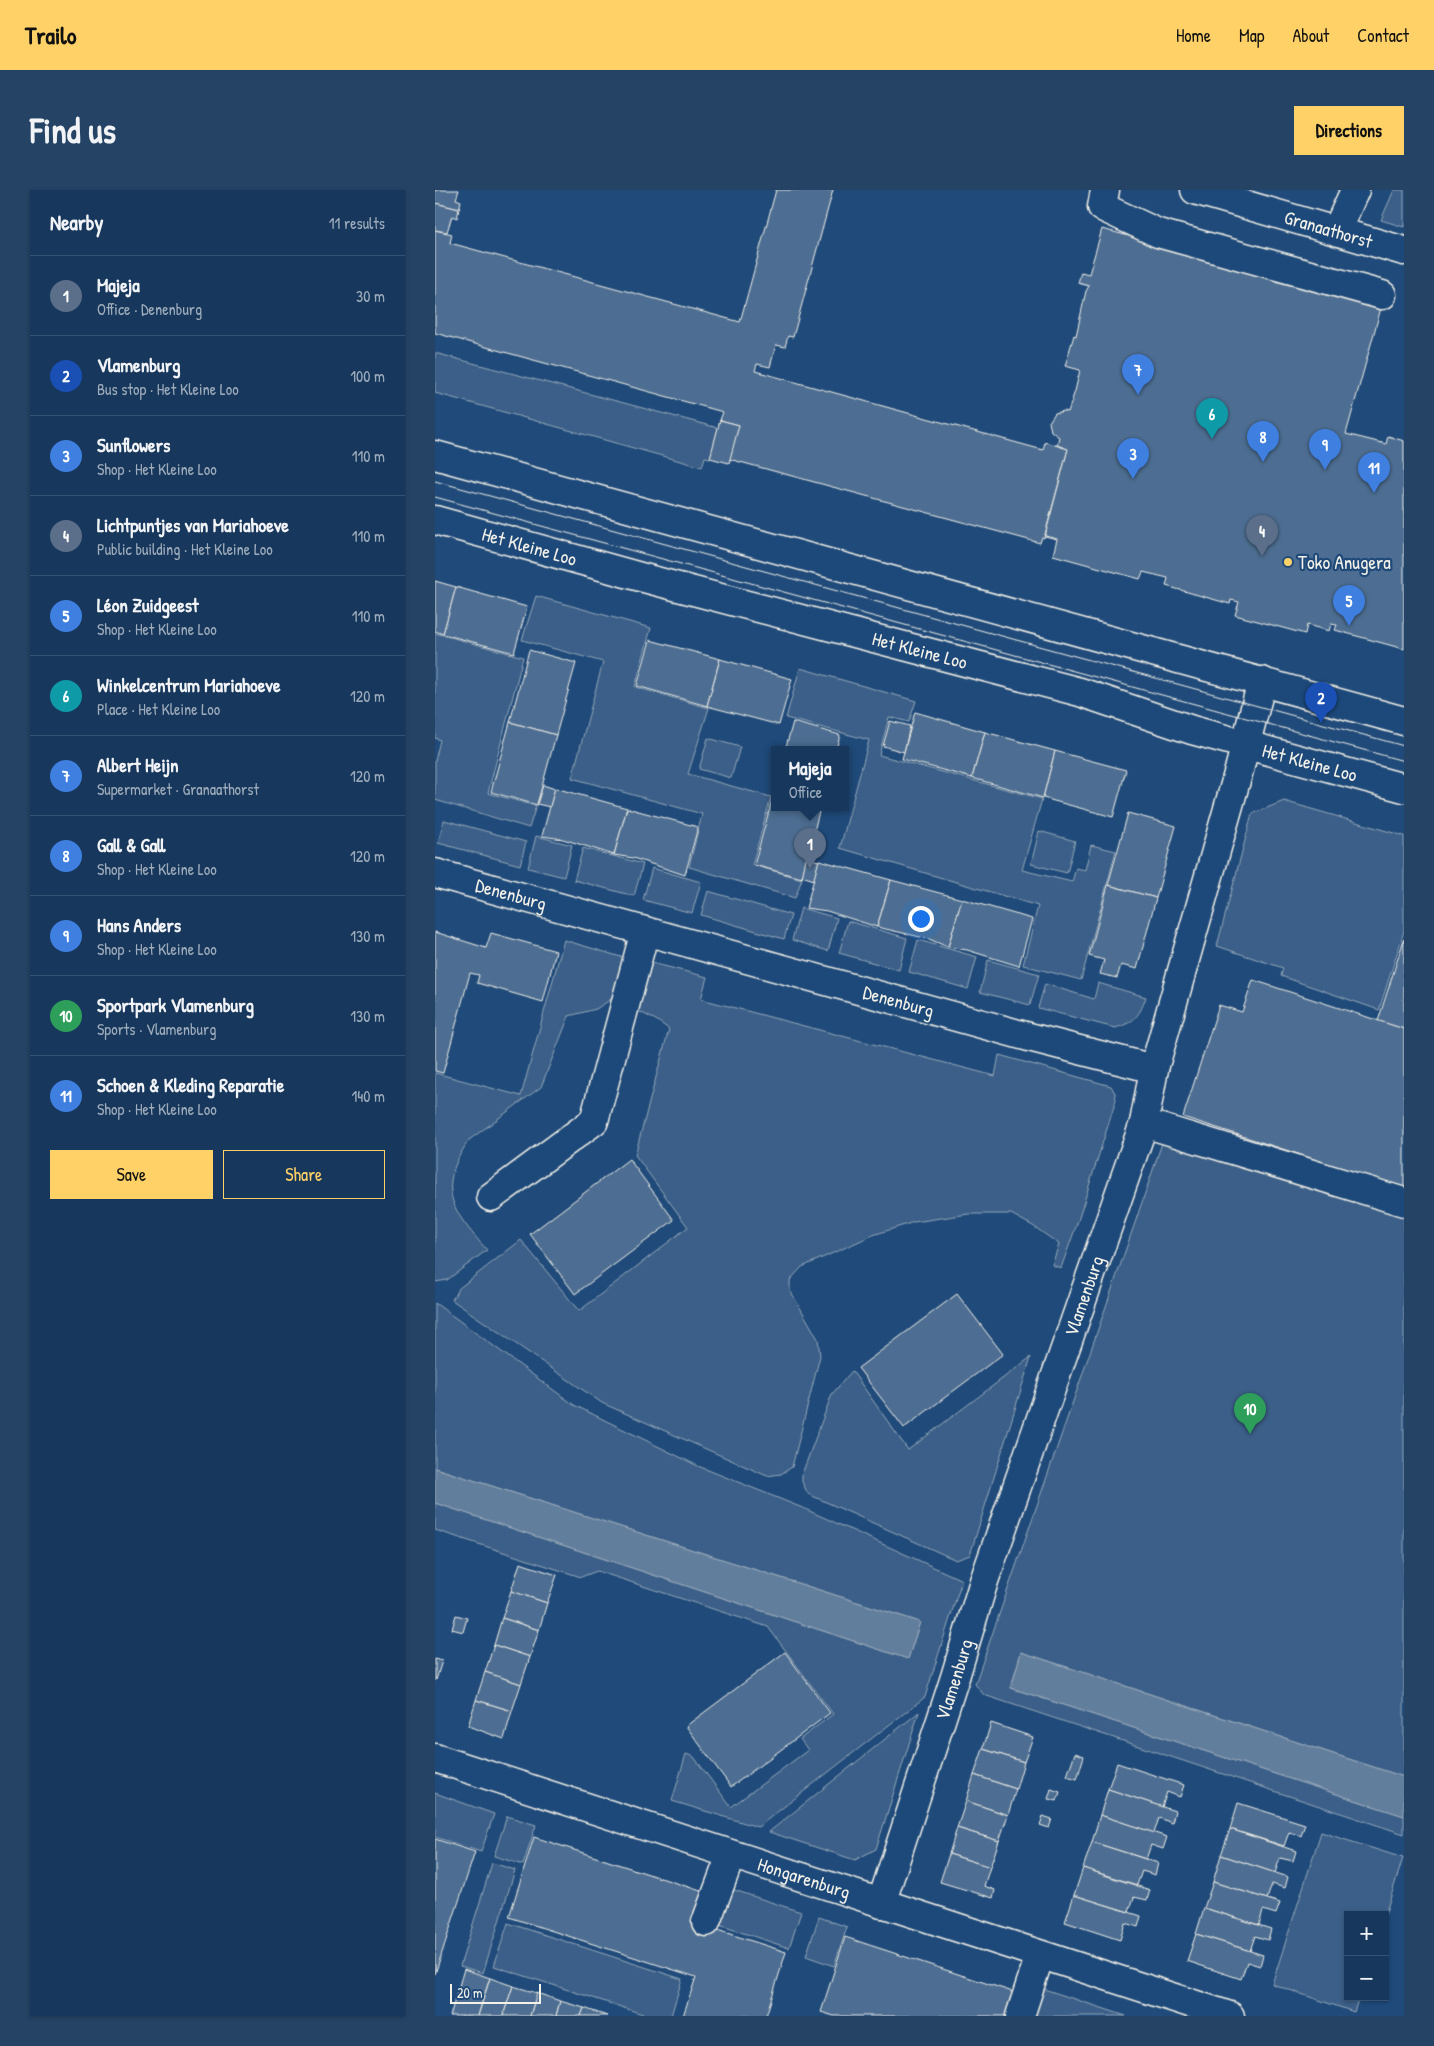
<!DOCTYPE html>
<html lang="en">
<head>
<meta charset="utf-8">
<style>
	:root { --surface:#17385c; --page:#244365; --text:#f1f3f6; --muted:#9eacbb; --line:#365272; --accent:#ffd166 }
	body { margin:0; font-family:"Patrick Hand",sans-serif; background:var(--page); color:var(--text) }
	.controls { position:absolute; right:15px; bottom:15px; display:grid; overflow:hidden; border-radius:0px; box-shadow:0 1px 4px #0004 }
	.controls button { width:45px; height:45px; display:grid; place-items:center; padding:0; border:0; border-bottom:1px solid var(--line); background:var(--surface); color:var(--text); font:25px sans-serif }
	.scale { position:absolute; left:15px; bottom:12px; width:91px; box-sizing:border-box; padding-left:5px; border:2px solid #f4f1e8; border-top:0; font-size:14px; line-height:18px; white-space:nowrap; color:#f4f1e8; -webkit-text-stroke:4px #1f4a7a; paint-order:stroke }
	.you { position:absolute; left:485px; top:728px; width:18px; height:18px; margin:-12px; border:4px solid #fff; border-radius:50%; background:#1a73e8; box-shadow:0 0 0 8px #1a73e833 }
	.badge { display:grid; place-items:center; width:32px; height:32px; border-radius:50%; background:var(--accent); color:#fff; font-size:16px; font-weight:700 }
	.pin { position:absolute; translate:-50% -41px; filter:drop-shadow(0 1px 2px #0008) }
	.pin::after { content:''; position:absolute; top:26px; width:18px; height:15px; background:inherit; clip-path:polygon(0 0,100% 0,50% 100%) }
	.popup { position:absolute; left:336px; top:556px; width:78px; height:65px; box-sizing:border-box; display:grid; place-content:center; border-radius:0px; background:var(--surface); filter:drop-shadow(0 1px 4px #0005); font-size:16px; white-space:nowrap; color:var(--muted) }
	.popup b { font-size:19px; color:var(--text) }
	.popup::after { content:''; position:absolute; left:50%; top:100%; margin-left:-10px; border:10px solid transparent; border-top-color:var(--surface) }
	.list { margin:0; padding:0; list-style:none }
	h2 { display:flex; justify-content:space-between; align-items:center; height:65px; margin:0; padding:0 20px; font-size:21px }
	h2 small { font-size:16px; font-weight:400; color:var(--muted) }
	.list li { display:grid; grid-template-columns:32px 1fr auto; gap:15px; align-items:center; box-sizing:border-box; height:80px; padding:0 20px; border-top:1px solid var(--line) }
	.list b { display:block; font-size:19px; white-space:nowrap }
	.list p { margin:0; font-size:16px; white-space:nowrap; color:var(--muted) }
	.list em { font-size:16px; font-style:normal; color:var(--muted) }
	.actions { display:flex; gap:10px; padding:15px 20px }
	.actions a { flex:1; padding:11px 0; border:1px solid var(--accent); border-radius:0px; text-align:center; font-size:18px; color:var(--accent) }
	.actions .main { background:var(--accent); color:#111 }
	.map { position:relative; flex:none; width:969px; height:1826px; overflow:hidden; border-radius:0px }
	header { display:flex; align-items:center; gap:30px; box-sizing:border-box; height:70px; padding:0 25px; background:var(--accent); color:#111 }
	header strong { font-size:24px }
	nav { display:flex; gap:28px; margin-inline-start:auto; font-size:18px }
	.intro { display:flex; align-items:center; justify-content:space-between; box-sizing:border-box; height:120px; padding:0 30px }
	h1 { margin:0; font-size:35px }
	.button { padding:12px 22px; border-radius:0px; background:var(--accent); color:#111; font-size:18px; font-weight:700 }
	main { display:flex; gap:30px; padding:0 30px }
	aside { flex:1; background:var(--surface); border-radius:0px; box-shadow:0 1px 4px #0004 }
	.map>svg:first-child { display:block }
</style>
</head>
<body>
<header>
<strong>Trailo</strong>
<nav><a>Home</a><a>Map</a><a>About</a><a>Contact</a></nav>
</header>
<div class="intro"><h1>Find us</h1><a class="button">Directions</a></div>
<main>
<aside>
<h2>Nearby<small>11 results</small></h2>
<ul class="list">
<li><span class="badge" style="background:#5c6f8a">1</span><div><b>Majeja</b><p>Office · Denenburg</p></div><em>30 m</em></li>
<li><span class="badge" style="background:#1a4fb4">2</span><div><b>Vlamenburg</b><p>Bus stop · Het Kleine Loo</p></div><em>100 m</em></li>
<li><span class="badge" style="background:#3f7fe0">3</span><div><b>Sunflowers</b><p>Shop · Het Kleine Loo</p></div><em>110 m</em></li>
<li><span class="badge" style="background:#5c6f8a">4</span><div><b>Lichtpuntjes van Mariahoeve</b><p>Public building · Het Kleine Loo</p></div><em>110 m</em></li>
<li><span class="badge" style="background:#3f7fe0">5</span><div><b>Léon Zuidgeest</b><p>Shop · Het Kleine Loo</p></div><em>110 m</em></li>
<li><span class="badge" style="background:#0f9aa8">6</span><div><b>Winkelcentrum Mariahoeve</b><p>Place · Het Kleine Loo</p></div><em>120 m</em></li>
<li><span class="badge" style="background:#3f7fe0">7</span><div><b>Albert Heijn</b><p>Supermarket · Granaathorst</p></div><em>120 m</em></li>
<li><span class="badge" style="background:#3f7fe0">8</span><div><b>Gall &amp; Gall</b><p>Shop · Het Kleine Loo</p></div><em>120 m</em></li>
<li><span class="badge" style="background:#3f7fe0">9</span><div><b>Hans Anders</b><p>Shop · Het Kleine Loo</p></div><em>130 m</em></li>
<li><span class="badge" style="background:#2e9e5b">10</span><div><b>Sportpark Vlamenburg</b><p>Sports · Vlamenburg</p></div><em>130 m</em></li>
<li><span class="badge" style="background:#3f7fe0">11</span><div><b>Schoen &amp; Kleding Reparatie</b><p>Shop · Het Kleine Loo</p></div><em>140 m</em></li>
</ul>
<div class="actions"><a class="main">Save</a><a>Share</a></div>
</aside>
<div class="map">
<svg width="969" height="1826" viewBox="0 0 969 1826">
	<rect width="100%" height="100%" fill="#1f4a7a"/>
	<filter id="ink" filterUnits="userSpaceOnUse"><feTurbulence type="fractalNoise" baseFrequency=".02" numOctaves="2"/><feDisplacementMap in="SourceGraphic" scale="10" xChannelSelector="R" yChannelSelector="G"/><feConvolveMatrix kernelMatrix="1 2 1 2 8 2 1 2 1" color-interpolation-filters="sRGB"/></filter>
	<g filter="url(#ink)">
		<g fill="#3a5f88" stroke="#97a8b8">
			<polygon points="959,0 969,0 969,37 946,30"/>
			<polygon points="0,163 283,238 275,268 270,267 267,277 0,203"/>
			<polygon points="101,406 216,438 200,497 274,518 253,584 336,607 317,675 367,689 360,708 254,677 267,624 137,588 168,472 87,450"/>
			<polygon points="0,443 88,467 53,603 101,616 94,638 0,610 0,571 5,550 0,548"/>
			<polygon points="365,478 481,511 474,532 454,527 444,565 607,609 587,680 637,692 641,678 650,680 656,655 681,661 646,790 588,775 603,716 405,658 434,550 351,528"/>
			<polygon points="273,548 305,557 296,588 264,579"/>
			<polygon points="849,611 969,646 969,741 944,820 846,786 848,778 782,756 817,624"/>
			<polygon points="9,630 91,652 85,675 3,653"/>
			<polygon points="604,641 640,651 632,683 596,674"/>
			<polygon points="101,646 137,655 129,687 93,678"/>
			<polygon points="148,658 208,674 199,706 139,690"/>
			<polygon points="217,678 266,692 257,723 208,710"/>
			<polygon points="273,701 356,725 349,749 266,725"/>
			<polygon points="366,718 402,728 393,761 357,750"/>
			<polygon points="413,731 472,748 464,780 404,763"/>
			<path d="M129,750L193,769L178,808L161,819L134,826L106,897L34,950C1,999 16,1020 52,1060L12,1090L0,1092V883L86,906Z"/>
			<polygon points="483,750 542,767 533,799 474,782"/>
			<polygon points="553,770 604,784 595,815 545,802"/>
			<polygon points="217,773 272,787 266,809 560,886 564,865 676,896 680,903 681,910 643,1031 626,1078 617,1075 624,1054 598,1036 576,1024 533,1024 479,1032 438,1045 367,1077 355,1090 355,1100 383,1149 385,1166 357,1277 346,1284 332,1286 167,1213 17,1110 23,1099 86,1050 144,1121 253,1037 200,965 234,839 221,830 203,821"/>
			<path d="M663,793L711,807C705,825 699,833 680,838L603,818L610,794L659,809Z"/>
			<polygon points="728,950 969,1025 969,1587 586,1462 576,1498 969,1626 969,1644 549,1505 540,1494 702,1027"/>
			<polygon points="0,1113 139,1215 263,1276 370,1319 527,1390 490,1507 323,1637 237,1611 251,1564 259,1567 296,1617 373,1560 365,1549 398,1524 333,1437 162,1381 146,1387 0,1340 0,1313 473,1469 485,1432 0,1278"/>
			<polygon points="596,1167 535,1365 521,1370 373,1304 367,1292 367,1284 397,1204 417,1181 473,1260"/>
			<polygon points="484,1522 441,1659 420,1670 334,1642"/>
			<polygon points="0,1603 59,1624 46,1662 0,1647"/>
			<polygon points="72,1626 101,1635 88,1675 59,1666"/>
			<polygon points="886,1642 968,1668 950,1725 913,1725 913,1807 924,1807 919,1822 837,1794"/>
			<polygon points="57,1673 80,1680 48,1783 25,1776"/>
			<polygon points="290,1697 366,1722 354,1758 278,1733"/>
			<polygon points="384,1727 412,1737 399,1776 371,1766"/>
			<polygon points="73,1733 247,1789 236,1826 214,1826 59,1776"/>
			<polygon points="603,1797 691,1826 593,1826"/>
		</g>
		<g fill="#627e9d" stroke="#9cacbb">
			<polygon points="0,1278 485,1432 473,1469 0,1313"/>
			<polygon points="586,1462 969,1587 969,1626 576,1498"/>
		</g>
		<g fill="#4d6e92" stroke="#f4f1e8">
			<polygon points="0,0 24,0 21,9 26,11 24,19 0,13"/>
			<polygon points="341,0 398,0 358,147 353,146 350,157 341,155 335,177 322,174 320,181 608,260 610,252 633,259 609,348 607,347 605,353 294,269 304,235 285,230 288,222 0,143 0,40 17,44 15,53 305,132"/>
			<polygon points="0,13 24,19 22,28 17,26 12,42 0,40"/>
			<polygon points="667,39 713,51 712,54 946,118 911,244 951,254 953,246 969,251 969,459 900,440 902,435 896,434 894,441 872,435 870,444 826,432 800,425 804,412 796,410 795,414 731,396 733,388 708,382 705,389 618,365 622,349 610,346 633,259 622,255 624,247 616,241 614,232 620,223 629,221 633,222 640,201 645,180 630,176 639,145 641,146 651,101 654,96 643,93 646,82 654,84"/>
			<polygon points="285,230 304,235 294,273 275,268"/>
			<polygon points="0,391 21,397 8,444 0,441"/>
			<polygon points="21,397 92,417 79,463 8,444"/>
			<polygon points="215,450 285,469 272,516 202,496"/>
			<polygon points="94,460 141,473 121,545 75,532"/>
			<polygon points="285,469 357,489 344,535 272,516"/>
			<polygon points="480,522 550,542 537,588 467,569"/>
			<polygon points="455,531 475,536 469,562 448,556"/>
			<polygon points="75,532 121,545 102,615 56,602"/>
			<polygon points="358,532 405,545 401,560 350,560"/>
			<polygon points="550,542 620,561 608,608 537,588"/>
			<polygon points="620,561 691,580 678,627 608,608"/>
			<polygon points="108,595 120,599 115,617 102,614"/>
			<polygon points="120,598 192,618 179,665 128,649 107,646"/>
			<polygon points="339,603 340,604 340,618 385,618 367,688 319,675"/>
			<polygon points="192,618 263,637 250,685 198,668 179,665"/>
			<polygon points="693,623 741,636 721,708 673,695"/>
			<polygon points="371,668 384,671 379,690 367,686 367,688"/>
			<polygon points="384,670 456,690 442,737 392,721 371,718"/>
			<polygon points="456,690 527,709 513,757 494,749 442,737"/>
			<polygon points="673,695 721,708 702,779 686,775 682,788 665,784 669,770 654,766"/>
			<polygon points="527,709 597,729 584,776 532,760 513,757"/>
			<polygon points="0,742 51,758 56,743 121,761 108,812 42,793 44,785 35,783 8,883 0,881"/>
			<polygon points="969,749 969,839 943,831"/>
			<polygon points="818,790 969,839 969,998 748,927 784,815 807,822"/>
			<polygon points="194,969 239,1030 140,1104 95,1044"/>
			<polygon points="522,1104 568,1164 469,1238 423,1178"/>
			<polygon points="85,1373 122,1385 112,1413 76,1401"/>
			<polygon points="76,1401 112,1413 104,1440 67,1428"/>
			<polygon points="21,1425 32,1428 28,1442 17,1439"/>
			<polygon points="67,1428 104,1440 95,1467 59,1455"/>
			<polygon points="59,1455 95,1467 86,1494 50,1482"/>
			<polygon points="350,1462 395,1523 296,1597 251,1536"/>
			<polygon points="0,1469 7,1471 1,1490 0,1490"/>
			<polygon points="50,1482 86,1494 77,1521 41,1510"/>
			<polygon points="41,1510 77,1521 69,1549 33,1536"/>
			<polygon points="556,1533 598,1547 589,1572 548,1559"/>
			<polygon points="548,1559 589,1572 581,1599 539,1585"/>
			<polygon points="640,1563 649,1566 642,1589 632,1586"/>
			<polygon points="682,1573 749,1595 745,1607 732,1602 727,1617 673,1599"/>
			<polygon points="539,1585 581,1599 573,1625 531,1611"/>
			<polygon points="616,1599 625,1602 622,1611 613,1609"/>
			<polygon points="673,1599 740,1621 737,1633 724,1628 719,1643 665,1625"/>
			<polygon points="531,1611 573,1625 564,1651 522,1638"/>
			<polygon points="803,1613 870,1634 866,1646 854,1642 849,1656 795,1639"/>
			<polygon points="665,1625 732,1647 728,1659 716,1655 711,1669 657,1652"/>
			<polygon points="608,1626 617,1629 614,1638 605,1635"/>
			<polygon points="522,1638 564,1651 555,1677 514,1664"/>
			<polygon points="795,1639 861,1661 858,1671 845,1668 840,1683 786,1665"/>
			<polygon points="99,1647 269,1702 276,1738 351,1762 331,1826 248,1826 261,1787 74,1727"/>
			<polygon points="0,1649 40,1662 0,1784"/>
			<polygon points="657,1652 723,1673 720,1685 707,1681 702,1695 648,1678"/>
			<polygon points="514,1664 555,1677 549,1696 560,1700 558,1708 505,1692"/>
			<polygon points="786,1665 853,1687 850,1698 837,1694 832,1709 778,1692"/>
			<polygon points="648,1678 715,1700 712,1710 699,1707 694,1722 639,1705"/>
			<polygon points="778,1692 845,1713 841,1724 828,1720 824,1735 769,1718"/>
			<polygon points="639,1705 706,1726 703,1737 690,1733 685,1750 630,1732"/>
			<polygon points="769,1718 836,1739 833,1750 820,1746 815,1761 761,1744"/>
			<polygon points="761,1744 828,1765 825,1776 812,1772 806,1789 752,1771"/>
			<polygon points="410,1747 581,1803 573,1826 399,1826 386,1822"/>
			<polygon points="29,1779 55,1788 50,1803 43,1826 15,1826"/>
			<polygon points="55,1788 78,1796 68,1826 43,1826"/>
			<polygon points="78,1796 102,1803 95,1826 68,1826"/>
			<polygon points="102,1803 125,1811 121,1826 95,1826"/>
			<polygon points="125,1811 149,1818 146,1826 121,1826"/>
			<polygon points="149,1818 172,1826 146,1826"/>
		</g>
		<g fill="none" stroke-linecap="round" stroke-linejoin="round">
			<g stroke="#f4f1e8" stroke-width="31">
				<g id="minor">
					<polyline points="670,0 667,17 723,43 947,105"/>
					<path id="s1" d="M760,0L969,61"/>
					<polyline points="902,40 920,0"/>
					<polyline points="0,265 969,531"/>
					<path id="s2" d="M0,330L209,388L645,502L757,540L969,598"/>
					<path id="s3" d="M0,683L594,847L719,879"/>
					<polyline points="709,933 969,1012"/>
					<polyline points="56,1007 159,931 210,741"/>
					<path id="s4" d="M0,1568L795,1826"/>
					<path id="s5" d="M446,1714L520,1487L549,1391L709,933L719,879L804,580L827,491"/>
					<polyline points="271,1732 296,1665"/>
					<polyline points="585,1826 605,1765"/>
				</g>
			</g>
			<use href="#minor" stroke="#1f4a7a" stroke-width="28"/>
			<g stroke="#f4f1e8" stroke-width="1">
				<polyline points="0,291 969,556"/>
				<polyline points="0,307 969,571"/>
			</g>
		</g>
	</g>
	<circle fill="#ffd166" stroke="#1f4a7a" stroke-width="2" cx="853" cy="372" r="5"/>
	<g text-anchor="middle" stroke-width="4.5" stroke-linejoin="round" paint-order="stroke">
		<g font-size="19" fill="#f4f1e8" stroke="#1f4a7a">
			<text dy="7" stroke="none"><textPath href="#s1" startOffset="139">Granaathorst</textPath></text>
			<text dy="7" stroke="none"><textPath href="#s2" startOffset="98">Het Kleine Loo</textPath></text>
			<text dy="7" stroke="none"><textPath href="#s2" startOffset="502">Het Kleine Loo</textPath></text>
			<text dy="7" stroke="none"><textPath href="#s2" startOffset="908">Het Kleine Loo</textPath></text>
			<text dy="7" stroke="none"><textPath href="#s3" startOffset="79">Denenburg</textPath></text>
			<text dy="7" stroke="none"><textPath href="#s3" startOffset="481">Denenburg</textPath></text>
			<text dy="7" stroke="none"><textPath href="#s5" startOffset="641">Vlamenburg</textPath></text>
			<text dy="7" stroke="none"><textPath href="#s5" startOffset="236">Vlamenburg</textPath></text>
			<text dy="7" stroke="none"><textPath href="#s4" startOffset="388">Hongarenburg</textPath></text>
		</g>
		<g font-size="19" fill="#f4f1e8" stroke="#1f4a7a" text-anchor="start">
			<text x="863" y="379">Toko Anugera</text>
		</g>
	</g>
</svg>
<div class="controls">
<button>+</button>
<button>−</button>
</div>
<div class="scale">20 m</div>
<div class="you"></div>
<div class="pin badge" style="left:375px;top:679px;background:#5c6f8a">1</div>
<div class="popup"><b>Majeja</b>Office</div>
<div class="pin badge" style="left:886px;top:533px;background:#1a4fb4">2</div>
<div class="pin badge" style="left:698px;top:289px;background:#3f7fe0">3</div>
<div class="pin badge" style="left:827px;top:366px;background:#5c6f8a">4</div>
<div class="pin badge" style="left:914px;top:436px;background:#3f7fe0">5</div>
<div class="pin badge" style="left:777px;top:249px;background:#0f9aa8">6</div>
<div class="pin badge" style="left:703px;top:205px;background:#3f7fe0">7</div>
<div class="pin badge" style="left:828px;top:272px;background:#3f7fe0">8</div>
<div class="pin badge" style="left:890px;top:280px;background:#3f7fe0">9</div>
<div class="pin badge" style="left:815px;top:1244px;background:#2e9e5b">10</div>
<div class="pin badge" style="left:939px;top:303px;background:#3f7fe0">11</div>
</div>
</main>
</body>
</html>
